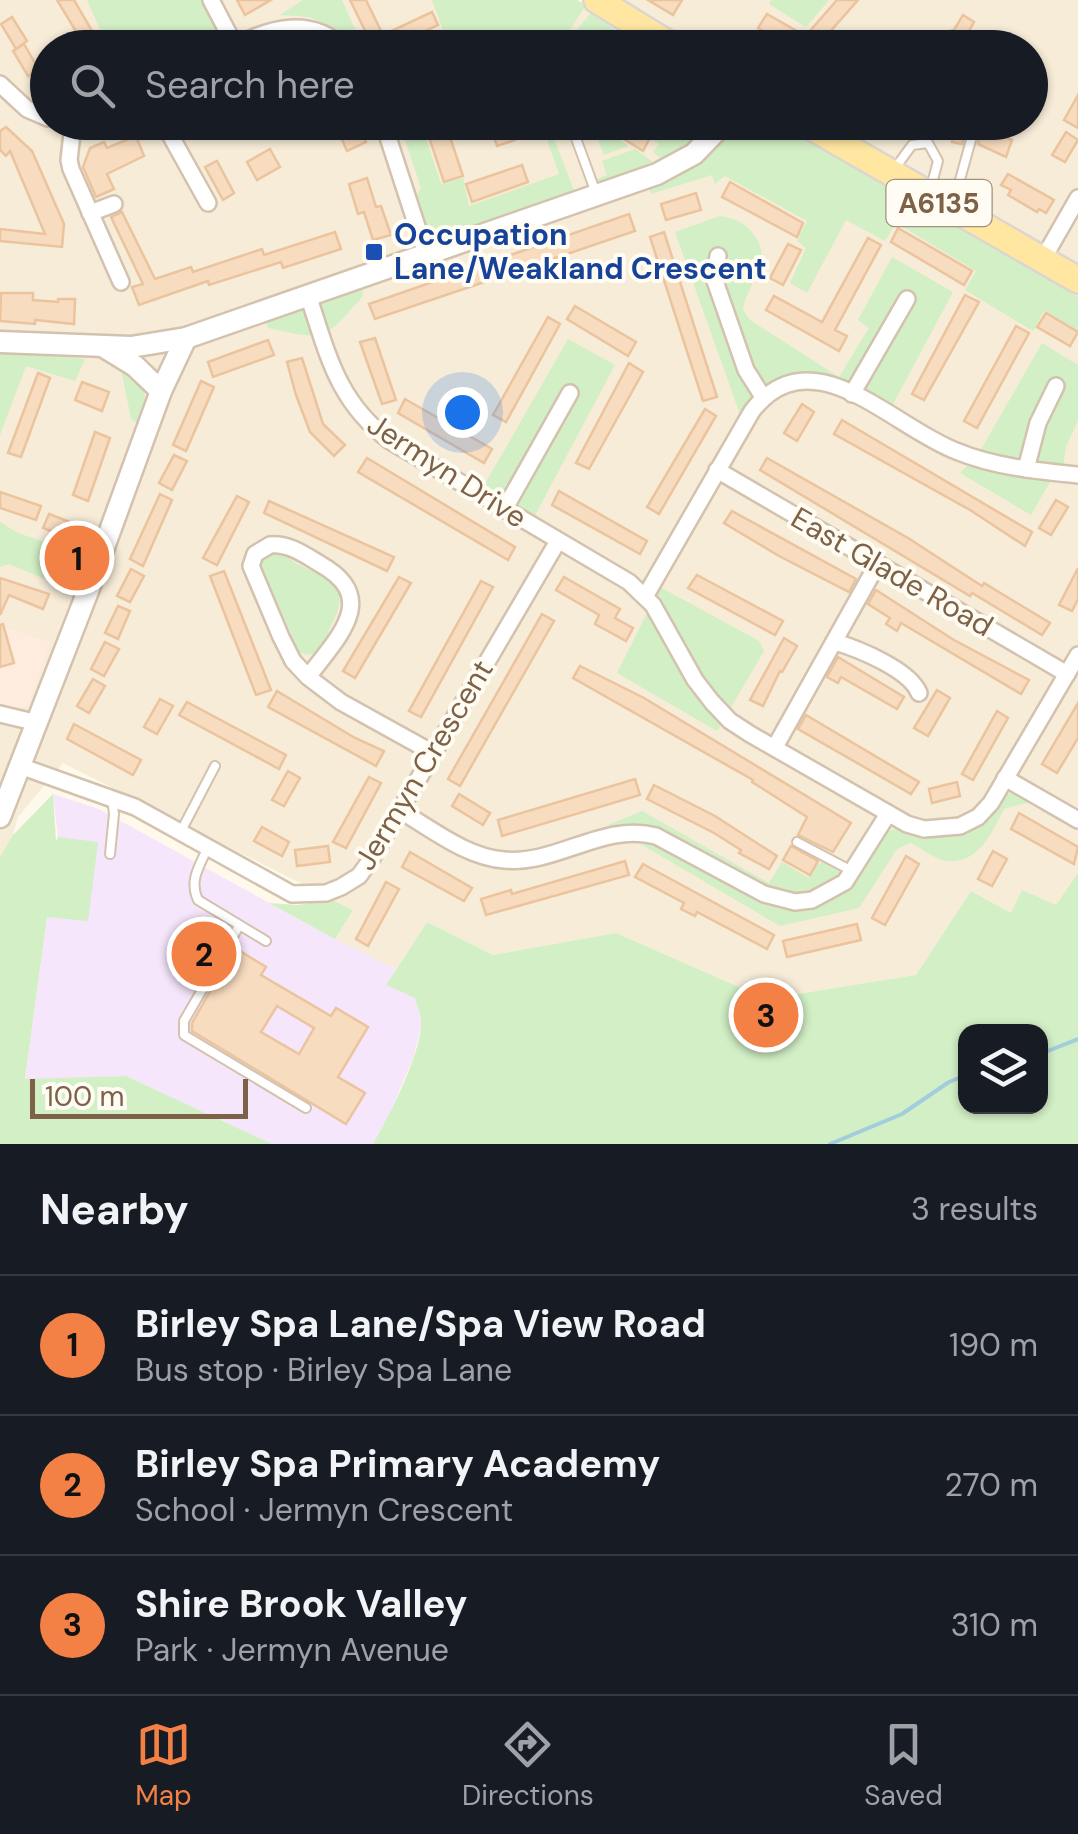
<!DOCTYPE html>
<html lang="en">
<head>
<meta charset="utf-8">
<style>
	:root { --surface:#171b24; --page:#242831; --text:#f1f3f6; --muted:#9ea1a6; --line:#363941; --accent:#f38045 }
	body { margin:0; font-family:"DM Sans",sans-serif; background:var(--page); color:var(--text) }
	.controls { position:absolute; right:30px; bottom:30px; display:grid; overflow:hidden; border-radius:20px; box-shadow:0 2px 8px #0004 }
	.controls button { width:90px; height:90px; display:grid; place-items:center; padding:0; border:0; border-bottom:2px solid var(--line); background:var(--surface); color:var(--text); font:50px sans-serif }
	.scale { position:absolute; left:30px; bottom:25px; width:218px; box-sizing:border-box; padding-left:10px; border:5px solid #7d6249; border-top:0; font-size:28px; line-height:35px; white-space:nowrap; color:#7d6249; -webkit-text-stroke:8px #fffcf3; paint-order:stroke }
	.you { position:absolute; left:462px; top:412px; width:35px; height:35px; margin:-25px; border:8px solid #fff; border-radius:50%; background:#1a73e8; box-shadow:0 0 0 15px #1a73e833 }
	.badge { display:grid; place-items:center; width:65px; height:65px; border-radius:50%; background:var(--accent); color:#111; font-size:32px; font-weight:700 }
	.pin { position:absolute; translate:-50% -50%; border:5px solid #fff; box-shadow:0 2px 10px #0006 }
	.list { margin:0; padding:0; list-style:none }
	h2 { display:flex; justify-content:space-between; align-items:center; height:130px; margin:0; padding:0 40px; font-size:42px }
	h2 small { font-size:32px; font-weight:400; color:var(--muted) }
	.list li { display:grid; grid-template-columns:65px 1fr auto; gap:30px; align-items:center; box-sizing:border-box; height:140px; padding:0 40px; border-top:2px solid var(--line) }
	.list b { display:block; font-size:38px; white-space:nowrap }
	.list p { margin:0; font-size:32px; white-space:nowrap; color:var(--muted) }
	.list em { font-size:32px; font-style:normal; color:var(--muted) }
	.icon { flex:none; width:55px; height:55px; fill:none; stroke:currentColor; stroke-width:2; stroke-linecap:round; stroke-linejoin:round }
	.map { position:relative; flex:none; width:1078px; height:1144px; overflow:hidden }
	.search { position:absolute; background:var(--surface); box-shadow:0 2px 8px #0004; left:30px; right:30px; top:30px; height:110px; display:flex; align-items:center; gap:25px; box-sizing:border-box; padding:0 35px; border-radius:55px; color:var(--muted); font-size:38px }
	.sheet { height:550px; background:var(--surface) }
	nav { display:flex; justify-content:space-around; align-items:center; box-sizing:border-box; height:140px; border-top:2px solid var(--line); background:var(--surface); font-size:28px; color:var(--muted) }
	nav a { display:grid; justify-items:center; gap:5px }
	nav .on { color:var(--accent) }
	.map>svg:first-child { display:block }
</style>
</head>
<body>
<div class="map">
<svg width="1078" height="1144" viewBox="0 0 1078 1144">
	<rect width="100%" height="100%" fill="#fef9ea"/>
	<path fill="#f7ecd8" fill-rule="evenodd" d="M0,0H577L586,5L590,0H1078V873L1056,905L1011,913L971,891L916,975L766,999L616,933L493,955L427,922L396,969L335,939L353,910L63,763L18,817L13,835L0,857ZM48,48H1030V122H48Z"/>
	<polygon fill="#ffecde" points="0,626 50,642 28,707 16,709 0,706"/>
	<polygon fill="#f6e6fb" points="53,794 99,809 335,939 396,969 387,985 415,998 422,1024 413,1058 385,1125 373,1144 272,1144 126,1076 25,1080 58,837"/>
	<g fill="#d2efc6" fill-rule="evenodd">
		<polygon points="87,0 204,0 225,44 220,48 108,47"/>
		<polygon points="303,0 342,0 363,47 338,30 309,17 280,15"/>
		<polygon points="432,0 577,0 586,5 559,47 481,48 474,33 447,41"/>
		<polygon points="771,0 829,0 806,27 769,4"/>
		<polygon points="591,13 639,47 618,47 599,33 588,47 562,47"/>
		<polygon points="412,123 421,123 441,184 463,178 469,206 559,174 541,123 548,123 575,193 432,242 417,195 421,188 401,128"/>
		<polygon points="591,123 599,123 628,146 604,155"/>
		<polygon points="658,123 710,123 699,135 662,159 653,152 659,144 648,136"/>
		<polygon points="736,123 785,123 1078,297 1078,331 1044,311 1033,331 965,290 976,271 896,223 885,241 846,220 807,293 790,283 806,248 797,241 807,221 725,176 715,184 712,175 651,194 648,185 705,156"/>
		<polygon points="635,149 653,162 596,185 594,180 607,175 602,161"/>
		<path d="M720,216C735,218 745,223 754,235C775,262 746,284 743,310L750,320L839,377L869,328L858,320L892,257L953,292L891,408C834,375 784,346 741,417L675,232Z"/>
		<path d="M361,284L363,296C324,340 325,341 268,328L265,319Z"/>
		<polygon points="568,339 615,365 533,519 482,489"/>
		<polygon points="1042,343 1078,365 1078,420 1066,447 1063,468 1053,477 1031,515 960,473 979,453"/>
		<polygon points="0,351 85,359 75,381 26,366 0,435"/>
		<path d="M121,368C150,389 148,391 138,424L131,419Z"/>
		<polygon points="0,522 18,533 82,555 71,590 9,564 0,567"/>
		<path d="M280,550C284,553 287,557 291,560C308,573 346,576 339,606C336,620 326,628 327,643C317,657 307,656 293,650L289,640L291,633L274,596L268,593L259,570L261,559Z"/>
		<polygon points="660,587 759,641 764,651 717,731 617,673"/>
		<path d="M1010,793L1019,794L1029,802L1004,809C992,832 979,864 947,861C936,860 921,848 911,843L897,849L859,908L780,926L608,825L642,811L769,883L782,862L809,878L818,864L825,861L857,877C865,864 872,848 881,837C895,821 908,834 924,837C938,838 950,836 963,831C985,823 991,805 1010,793Z"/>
		<polygon points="53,794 56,841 58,837 98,842 88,921 47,917 25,1079 126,1076 272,1144 0,1144 0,857 13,835"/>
		<path d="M1078,873V1144H373C388,1120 423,1049 421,1022C421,1015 417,1006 415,998L386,985L427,922L493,955L616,933L766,999L916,975L971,891L1011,913L1022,890L1056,905ZM966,1032H1040V1106H966Z"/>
		<polygon points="333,900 353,910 335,939 269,903 298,905"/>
	</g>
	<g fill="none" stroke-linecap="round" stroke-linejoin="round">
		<g stroke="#a1cdde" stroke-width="4">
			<polyline points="1040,1054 1078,1039"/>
			<polyline points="830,1144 902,1114 949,1082 966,1075"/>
		</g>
	</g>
	<g fill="#f7dcbf" stroke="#ebc49e" stroke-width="2.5" fill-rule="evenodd">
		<polygon points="57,0 74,0 95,36 83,43"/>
		<polygon points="237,0 271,0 245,15"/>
		<polygon points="350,0 366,0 383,35 432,12 438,25 390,48 357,48 370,41"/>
		<polygon points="648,0 682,0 673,15"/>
		<polygon points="837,0 858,0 821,42 809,32"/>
		<polygon points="767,14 795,30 786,45 758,28"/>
		<polygon points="963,15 974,22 961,45 941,34 942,48 904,48 903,41 954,30"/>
		<polygon points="12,17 27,41 16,49 1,24"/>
		<polygon points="24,44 39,70 28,76 13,51"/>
		<polygon points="1078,95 1078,128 1064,120"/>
		<polygon points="345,122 357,122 366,142 347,151 336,126"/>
		<polygon points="424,122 445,122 463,176 444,182"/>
		<polygon points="489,122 509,122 515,140 497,146"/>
		<polygon points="606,122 658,122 643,151 616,134 618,131"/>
		<polygon points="934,122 968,122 962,144 952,142 954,134"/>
		<polygon points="6,127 32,151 64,224 62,247 0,241 0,229 45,234 10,151 6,156 0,150 0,131"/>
		<polygon points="982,127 1012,140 1006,157 978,144"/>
		<polygon points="1066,132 1078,140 1065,162 1052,155"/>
		<polygon points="136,136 144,156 107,174 114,189 96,197 83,167 90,148 104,142 107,148"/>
		<polygon points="270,149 280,167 257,180 247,162"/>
		<polygon points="217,161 234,193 223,200 205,167"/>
		<polygon points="522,165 528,182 472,202 466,184"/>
		<polygon points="1008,174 1054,200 1046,213 1039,209 1037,212 1008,195 1011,190 1001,185"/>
		<polygon points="367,178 376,207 381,206 391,235 373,240 364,212 358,214 349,184"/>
		<polygon points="730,182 803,223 797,237 722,197"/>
		<polygon points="696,193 701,210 666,220 661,204"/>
		<polygon points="122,212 155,279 191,267 193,272 262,249 264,255 335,232 341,249 283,268 281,262 209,285 208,281 139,305 132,287 143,284 111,217"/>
		<polygon points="629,214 635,231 375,319 369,304"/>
		<polygon points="898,228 972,271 964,285 891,242"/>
		<polygon points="664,232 717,397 703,401 650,237"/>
		<polygon points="868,238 881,245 835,330 847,336 839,351 766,310 774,296 822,322"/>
		<polygon points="788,244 801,250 783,285 770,278"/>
		<polygon points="1,293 33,293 33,300 58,302 58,299 75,299 74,324 35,320 35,324 0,321"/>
		<polygon points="965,295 979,302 924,400 912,394"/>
		<polygon points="575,306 636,342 628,356 567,319"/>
		<polygon points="1046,313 1078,332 1070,346 1037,327"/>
		<polygon points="548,317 560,324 506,422 493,415"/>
		<polygon points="1016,326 1029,333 977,428 964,421"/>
		<polygon points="375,338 396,400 382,404 360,342"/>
		<polygon points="268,340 274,355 213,377 208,362"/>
		<polygon points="302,358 323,424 345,445 334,456 310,432 296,395 287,362"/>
		<polygon points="629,363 643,372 589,469 576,463"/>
		<polygon points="38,373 50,378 21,457 8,453"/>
		<polygon points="201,381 214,387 186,451 173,445"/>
		<polygon points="82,382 109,392 102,411 75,400"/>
		<polygon points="405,399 492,449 484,463 398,413"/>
		<polygon points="802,404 814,412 797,441 784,433"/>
		<polygon points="705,409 716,416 659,514 647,507"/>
		<polygon points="842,420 1032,532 1025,546 970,510 834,434"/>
		<polygon points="95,432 110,438 88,501 73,495"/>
		<polygon points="174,455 187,461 172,490 159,483"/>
		<polygon points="367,458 515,547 508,560 358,472"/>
		<polygon points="767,458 908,538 982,586 984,583 1050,623 1042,635 972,593 970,596 760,470"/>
		<polygon points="559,491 647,541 640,554 552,505"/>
		<polygon points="0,492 41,506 36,520 0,508"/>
		<polygon points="160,494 172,500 143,566 130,559"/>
		<polygon points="237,496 249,502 217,565 203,558"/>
		<polygon points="1056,500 1068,507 1051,535 1039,528"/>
		<polygon points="269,501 394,557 387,571 264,513"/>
		<polygon points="732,511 856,579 849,592 779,556 724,523"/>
		<polygon points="49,514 75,524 69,538 43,528"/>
		<polygon points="1078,568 1078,599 1072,611 1059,605"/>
		<polygon points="131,569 144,576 130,602 117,596"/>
		<polygon points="224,571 271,690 256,695 210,576"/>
		<polygon points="697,575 783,621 775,635 688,588"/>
		<polygon points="399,577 411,583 355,678 343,671"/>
		<polygon points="564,577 620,609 615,618 633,628 626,641 595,624 599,615 556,590"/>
		<polygon points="0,578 49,594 43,609 9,595 0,615"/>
		<polygon points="481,581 493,587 421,717 409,711"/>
		<polygon points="876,590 954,640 1029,680 1021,694 901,623 897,631 886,624 890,618 868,604"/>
		<polygon points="118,606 130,611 118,639 105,633"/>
		<polygon points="542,614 554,621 460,786 448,779"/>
		<polygon points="3,624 14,663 0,667 0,625"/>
		<polygon points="784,638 797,646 782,672 780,671 763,706 750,700"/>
		<polygon points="105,642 119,649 104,676 91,669"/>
		<polygon points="838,657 904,697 897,709 841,677 838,683 827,677"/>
		<polygon points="580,666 644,698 851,823 833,852 798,835 807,817 752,782 753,780 573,678"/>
		<polygon points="93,679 105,686 89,713 77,706"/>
		<polygon points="937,690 950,698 928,736 914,728"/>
		<polygon points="277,691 355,738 384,751 376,766 268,707"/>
		<polygon points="160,699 173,706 157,734 144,727"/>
		<polygon points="187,702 286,755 279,769 179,715"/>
		<polygon points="1078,703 1078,738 1057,773 1042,764"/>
		<polygon points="997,711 1008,718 973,780 962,774"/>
		<polygon points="806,715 919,782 911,794 798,729"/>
		<polygon points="74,724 141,760 133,775 67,739"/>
		<polygon points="288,771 300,778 284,806 272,800"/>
		<polygon points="369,777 381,783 346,848 333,842"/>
		<polygon points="635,779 640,795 502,836 498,820"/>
		<polygon points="957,782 960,796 932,803 929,789"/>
		<polygon points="654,785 715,816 777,856 769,869 739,853 741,850 714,833 647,799"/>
		<polygon points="459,794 490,813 483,825 452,806"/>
		<polygon points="1019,813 1078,847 1074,864 1011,829"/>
		<polygon points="262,827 289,842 282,856 254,841"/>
		<polygon points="328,846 330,862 297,866 295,850"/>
		<polygon points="791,846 818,861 810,875 783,860"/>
		<polygon points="993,851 1007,859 992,886 978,879"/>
		<polygon points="410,852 472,888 464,901 402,867"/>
		<polygon points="906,856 919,864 885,925 872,918"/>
		<polygon points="625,861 629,875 486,915 481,899 511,890 512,894"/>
		<polygon points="643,864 774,935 767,949 697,912 695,916 681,909 684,903 635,877"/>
		<polygon points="386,882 399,889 368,946 356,939"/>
		<polygon points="857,924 861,940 787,957 783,941"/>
		<path d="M235,948L266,967L261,975L331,1016L336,1008L368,1027L338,1077L365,1093L346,1124L192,1031V1023ZM277,1006L314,1028L299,1054L261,1032Z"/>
	</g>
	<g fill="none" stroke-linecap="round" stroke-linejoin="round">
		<g stroke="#d3c2ae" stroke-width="12">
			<g id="service">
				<polyline points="598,48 599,46"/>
				<polyline points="570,122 596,193"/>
				<polyline points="893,171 912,145 928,143 938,161 930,191"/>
				<polyline points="953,205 976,122"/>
				<polyline points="180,833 215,766"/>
				<polyline points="797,842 852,871"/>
				<path d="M207,849C199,867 189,881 198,900L266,941"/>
				<polyline points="110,854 114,814 112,799"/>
				<polyline points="239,926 184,1021 184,1035 306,1108"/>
			</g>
		</g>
		<g stroke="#d3c2ae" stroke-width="20">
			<g id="minor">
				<polyline points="211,0 235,46"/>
				<path d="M233,48C269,27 311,16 344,48"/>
				<polyline points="0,84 27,109 48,118"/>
				<polyline points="62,122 73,125 101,122"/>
				<polyline points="163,122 208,203"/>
				<polyline points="383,122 426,254"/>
				<polyline points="73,125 69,160 71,169 121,282"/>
				<polyline points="90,213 114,204"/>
				<polyline points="718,256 714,278 746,370 763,397"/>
				<polyline points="1043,259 1078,198"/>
				<path d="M308,295C328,355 337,401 390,441L629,582L653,605L695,680L712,702L730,721L750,734L907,824L924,829L960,826L978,817L991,803L1078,655"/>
				<polyline points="852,394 907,299"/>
				<polyline points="1026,469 1038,423 1056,386"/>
				<polyline points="717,470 1067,674"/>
				<polyline points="504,510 570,393"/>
				<path d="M646,595L752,411C812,334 891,426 956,451C995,467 1037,471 1078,475"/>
				<path d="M835,642C859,649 910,670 919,693"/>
				<path d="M308,677C337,638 381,598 320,564C305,555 289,543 270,545L255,554L251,566L281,637L293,661L308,677L341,702L433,753"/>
				<polyline points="0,714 38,723"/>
				<polyline points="775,747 878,563"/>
				<polyline points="20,766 135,807 292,894 326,893 341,887 359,876 372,858 558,541"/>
				<polyline points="1005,778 1078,820"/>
				<path d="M399,810C432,829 466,857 504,860C557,865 603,822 656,836L764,894L795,902L812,900L845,882L888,814"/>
			</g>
		</g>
		<g stroke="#d3c2ae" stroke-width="25">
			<g id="tertiary">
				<polyline points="0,342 131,347 186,338 657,174 694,154 725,122"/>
				<polyline points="104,347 135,366 161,391"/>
				<polyline points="0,817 88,591 161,391 186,338"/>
			</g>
		</g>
		<g stroke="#ddd6d0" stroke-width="30">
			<g id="primary">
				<polyline points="597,0 675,48"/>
				<polyline points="803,122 1078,280"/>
			</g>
		</g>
		<use href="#service" stroke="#fff" stroke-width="8"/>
		<use href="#minor" stroke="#fff" stroke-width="15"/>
		<use href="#tertiary" stroke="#fff" stroke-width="20"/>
		<use href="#primary" stroke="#ffe7a1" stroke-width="25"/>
	</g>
	<rect fill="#1a4fb4" stroke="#fffcf3" stroke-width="4" x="364" y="242" width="20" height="20" rx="5"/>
	<g text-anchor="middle" stroke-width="8" stroke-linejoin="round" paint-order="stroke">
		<rect fill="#fffcf3" stroke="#a4907c" stroke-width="2.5" x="886.5" y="180" width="105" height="46" rx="8"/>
		<g font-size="28" font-weight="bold" fill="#7d6249">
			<text x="939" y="213">A6135</text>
		</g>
		<g font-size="30" font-weight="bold" fill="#164399" stroke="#fffcf3" text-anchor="start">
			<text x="394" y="245">Occupation<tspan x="394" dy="34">Lane/Weakland Crescent</tspan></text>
		</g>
		<g font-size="30" fill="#7d6249" stroke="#fffcf3">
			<text transform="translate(447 471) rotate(33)" y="10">Jermyn Drive</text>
			<text transform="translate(892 572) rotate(30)" y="10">East Glade Road</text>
			<text transform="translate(424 765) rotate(-59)" y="10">Jermyn Crescent</text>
		</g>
	</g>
</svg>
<div class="controls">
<button><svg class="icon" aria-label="layers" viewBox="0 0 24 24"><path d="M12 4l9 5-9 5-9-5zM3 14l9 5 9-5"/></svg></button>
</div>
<div class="scale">100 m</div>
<div class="you"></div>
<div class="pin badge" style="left:77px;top:558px">1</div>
<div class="pin badge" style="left:204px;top:954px">2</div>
<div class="pin badge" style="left:766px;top:1015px">3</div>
<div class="search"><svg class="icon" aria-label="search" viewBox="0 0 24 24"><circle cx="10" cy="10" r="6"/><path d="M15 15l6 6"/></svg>Search here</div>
</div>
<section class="sheet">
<h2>Nearby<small>3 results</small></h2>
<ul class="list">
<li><span class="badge">1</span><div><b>Birley Spa Lane/Spa View Road</b><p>Bus stop · Birley Spa Lane</p></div><em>190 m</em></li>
<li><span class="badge">2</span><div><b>Birley Spa Primary Academy</b><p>School · Jermyn Crescent</p></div><em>270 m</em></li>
<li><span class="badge">3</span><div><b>Shire Brook Valley</b><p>Park · Jermyn Avenue</p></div><em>310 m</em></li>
</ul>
</section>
<nav>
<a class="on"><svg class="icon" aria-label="map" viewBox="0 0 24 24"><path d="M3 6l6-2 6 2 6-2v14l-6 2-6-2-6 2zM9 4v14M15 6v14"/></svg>Map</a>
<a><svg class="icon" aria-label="directions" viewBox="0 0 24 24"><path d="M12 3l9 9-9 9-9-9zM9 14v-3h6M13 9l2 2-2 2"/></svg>Directions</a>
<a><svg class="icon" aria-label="saved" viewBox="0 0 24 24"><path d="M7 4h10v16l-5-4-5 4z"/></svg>Saved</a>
</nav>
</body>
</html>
